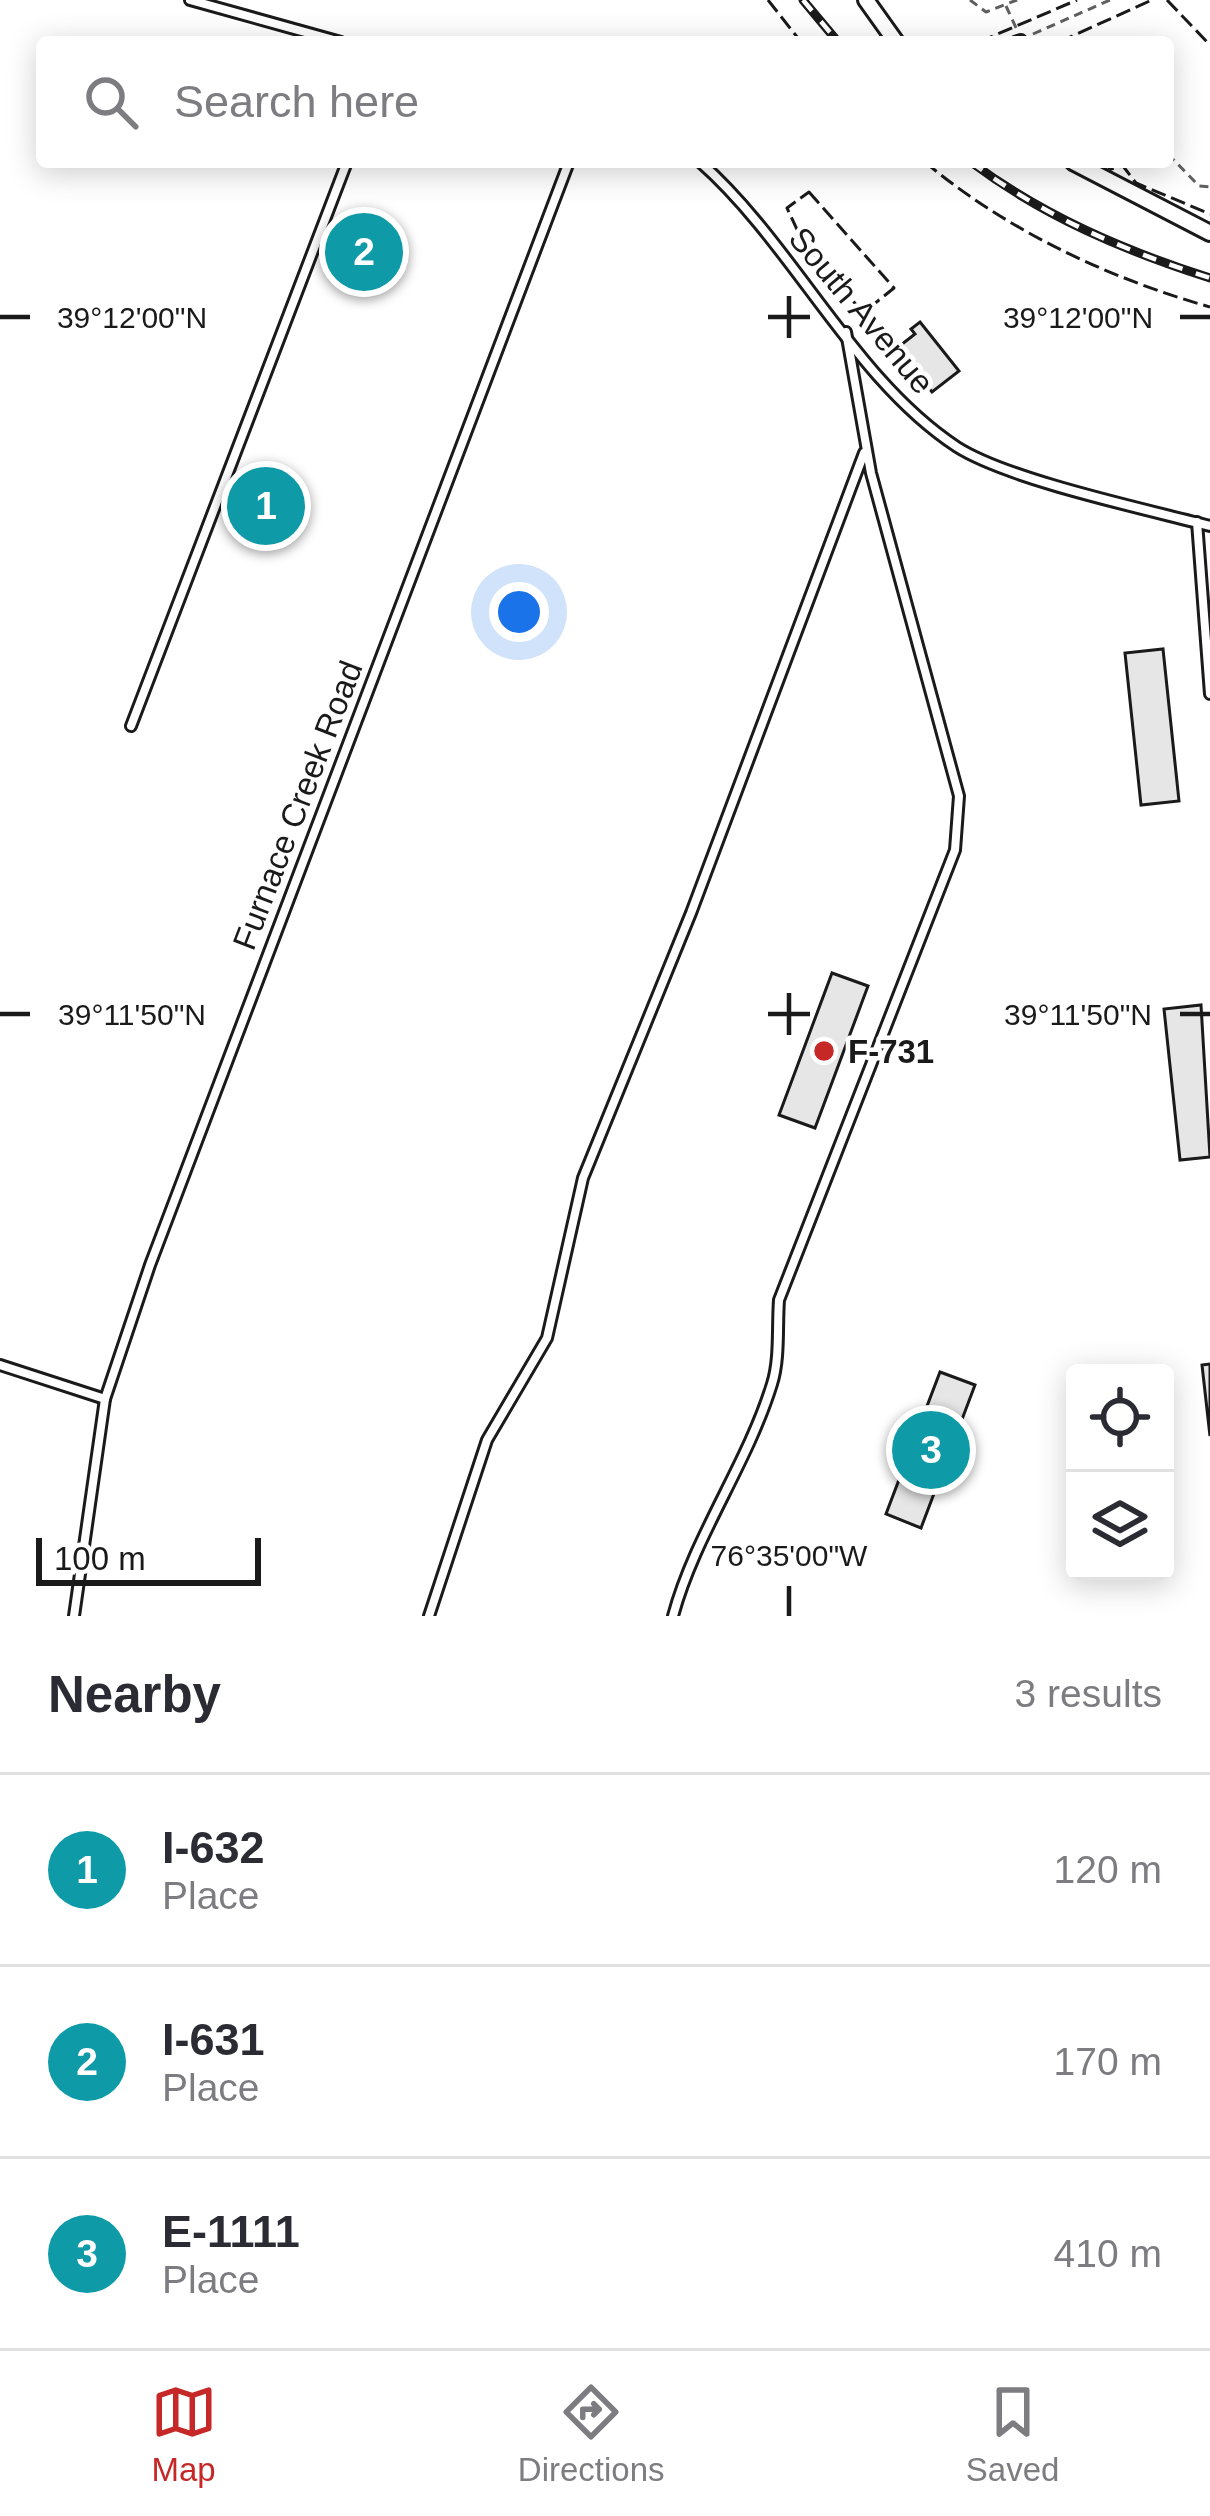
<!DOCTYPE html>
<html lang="en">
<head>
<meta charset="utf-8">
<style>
	:root { --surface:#fff; --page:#f2f2f3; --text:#2b2b33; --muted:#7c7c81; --line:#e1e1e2; --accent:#c62828 }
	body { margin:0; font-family:Helvetica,sans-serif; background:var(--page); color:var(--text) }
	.controls { position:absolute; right:36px; bottom:36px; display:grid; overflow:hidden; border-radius:12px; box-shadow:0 6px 30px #0003 }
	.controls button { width:108px; height:108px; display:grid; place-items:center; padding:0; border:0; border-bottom:3px solid var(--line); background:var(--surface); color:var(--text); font:60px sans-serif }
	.scale { position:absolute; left:36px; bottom:30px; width:225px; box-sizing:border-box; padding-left:12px; border:6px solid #1a1a1a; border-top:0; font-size:33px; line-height:42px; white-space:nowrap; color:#1a1a1a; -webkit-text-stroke:9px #fff; paint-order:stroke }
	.you { position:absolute; left:519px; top:612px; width:42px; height:42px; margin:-30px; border:9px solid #fff; border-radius:50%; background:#1a73e8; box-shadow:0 0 0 18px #1a73e833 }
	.badge { display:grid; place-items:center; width:78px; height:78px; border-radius:50%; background:var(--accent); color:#fff; font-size:39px; font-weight:700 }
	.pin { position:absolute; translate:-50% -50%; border:6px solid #fff; box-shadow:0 3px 12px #0006 }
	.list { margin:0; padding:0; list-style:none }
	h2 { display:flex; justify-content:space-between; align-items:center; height:156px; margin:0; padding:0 48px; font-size:51px }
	h2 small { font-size:39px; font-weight:400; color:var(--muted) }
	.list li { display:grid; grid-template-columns:78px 1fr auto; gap:36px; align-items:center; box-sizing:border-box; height:192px; padding:0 48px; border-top:3px solid var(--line) }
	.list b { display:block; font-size:45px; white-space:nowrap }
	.list p { margin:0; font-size:39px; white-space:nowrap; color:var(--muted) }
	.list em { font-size:39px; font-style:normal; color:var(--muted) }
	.icon { flex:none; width:66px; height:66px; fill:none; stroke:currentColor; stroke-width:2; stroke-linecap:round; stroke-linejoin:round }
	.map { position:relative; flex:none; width:1210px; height:1616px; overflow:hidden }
	.search { position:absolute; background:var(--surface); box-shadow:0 6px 30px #0003; left:36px; right:36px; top:36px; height:132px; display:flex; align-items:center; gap:30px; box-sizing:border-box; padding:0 42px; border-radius:12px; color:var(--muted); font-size:45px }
	.sheet { height:732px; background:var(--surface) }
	nav { display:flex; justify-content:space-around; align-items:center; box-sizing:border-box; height:168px; border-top:3px solid var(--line); background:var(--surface); font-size:33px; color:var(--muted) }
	nav a { display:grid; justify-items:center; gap:6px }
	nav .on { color:var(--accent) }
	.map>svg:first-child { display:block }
</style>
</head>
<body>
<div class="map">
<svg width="1210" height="1616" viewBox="0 0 1210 1616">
	<rect width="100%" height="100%" fill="#fff"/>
	<g fill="#e6e6e6" stroke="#1a1a1a" stroke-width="3">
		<polygon points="365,218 385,225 363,286 342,279"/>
		<polygon points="920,322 959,371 932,392 897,348 915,334 911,329"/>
		<polygon points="268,472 288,479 265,540 245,533"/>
		<polygon points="1163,649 1179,801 1141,805 1125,653"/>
		<polygon points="832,973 868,986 815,1128 779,1115"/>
		<polygon points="1201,1005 1210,1157 1180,1160 1164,1009"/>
		<polygon points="1210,1364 1210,1436 1202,1365"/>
		<polygon points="940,1372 975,1385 921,1528 886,1514"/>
	</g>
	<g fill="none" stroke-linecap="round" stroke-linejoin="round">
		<g stroke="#1a1a1a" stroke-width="14">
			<g id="service">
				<polyline points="190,0 341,42"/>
				<polyline points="1015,42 1021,40"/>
				<path d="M700,162C794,245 853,379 957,447C1009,480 1145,509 1210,526"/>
				<polyline points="1197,522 1210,694"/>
				<polyline points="131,726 347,162"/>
				<polyline points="0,1365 105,1399"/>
				<polyline points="74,1616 105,1399 150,1265 569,162"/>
				<polyline points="429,1616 487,1440 547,1338 583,1178 691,913 864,453"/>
				<path d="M673,1616C695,1535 747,1465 772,1384C780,1359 777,1327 779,1300L955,850L959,796L871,473L846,332"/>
			</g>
		</g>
		<g stroke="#1a1a1a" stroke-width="20">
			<g id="minor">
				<polyline points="866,0 896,42"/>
				<polyline points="1073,162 1210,233"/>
			</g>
		</g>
		<g stroke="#5f5f5f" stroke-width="3" stroke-dasharray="9 6" stroke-linecap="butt">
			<polyline points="970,0 986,12 1017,0"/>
			<polyline points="1006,6 1018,32"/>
			<polyline points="1033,34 1110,0"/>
			<polyline points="1168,154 1199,186 1210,187"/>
		</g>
		<use href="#service" stroke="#fff" stroke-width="8"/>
		<use href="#minor" stroke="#fff" stroke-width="14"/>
		<g stroke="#1a1a1a" stroke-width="9">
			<g id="rail">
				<polyline points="803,0 838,42"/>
				<path d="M971,162C1043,216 1125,251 1210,278"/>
			</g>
		</g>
		<use href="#rail" stroke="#fff" stroke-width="4.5" stroke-dasharray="14" stroke-linecap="butt"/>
		<g stroke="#1a1a1a" stroke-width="3" stroke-dasharray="15 6" stroke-linecap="butt">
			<polyline points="768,0 801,42"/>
			<polyline points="1167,0 1210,45"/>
			<polyline points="979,42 1077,0"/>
			<polyline points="1059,42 1152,0"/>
			<path d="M925,162C1006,230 1108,278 1210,307"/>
			<polyline points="1101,162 1111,169 1123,166 1136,183 1210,214"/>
			<polygon points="809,192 894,288 863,313 801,238 787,208"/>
		</g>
	</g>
	<path fill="none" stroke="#1a1a1a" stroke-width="4.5" d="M789,296V338M0,317H30M768,317H810M1180,317H1210M789,993V1035M0,1014H30M768,1014H810M1180,1014H1210M789,1586V1616"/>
	<circle fill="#c62828" stroke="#fff" stroke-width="4.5" cx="824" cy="1051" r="12"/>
	<g text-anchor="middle" stroke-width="9" stroke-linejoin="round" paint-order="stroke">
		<g font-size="33" fill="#1a1a1a" stroke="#fff">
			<text transform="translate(862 310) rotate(50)" y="12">South Avenue</text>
			<text transform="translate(297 805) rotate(-69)" y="12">Furnace Creek Road</text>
		</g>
		<g font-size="33" font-weight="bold" fill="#1a1a1a" stroke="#fff" text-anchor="start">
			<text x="848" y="1063">F-731</text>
		</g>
	</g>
	<g font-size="30" text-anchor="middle" fill="#1a1a1a" stroke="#fff" stroke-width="9" stroke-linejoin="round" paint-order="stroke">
		<text x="132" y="328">39°12'00"N</text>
		<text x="1078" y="328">39°12'00"N</text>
		<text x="132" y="1025">39°11'50"N</text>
		<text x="1078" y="1025">39°11'50"N</text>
		<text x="789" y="1566">76°35'00"W</text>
	</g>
</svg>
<div class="controls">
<button><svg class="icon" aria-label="locate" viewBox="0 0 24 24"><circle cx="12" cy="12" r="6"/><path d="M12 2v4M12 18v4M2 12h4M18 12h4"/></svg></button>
<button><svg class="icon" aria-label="layers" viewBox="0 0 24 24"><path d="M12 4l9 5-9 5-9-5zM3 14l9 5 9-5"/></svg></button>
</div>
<div class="scale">100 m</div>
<div class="you"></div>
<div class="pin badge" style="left:266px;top:506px;background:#0f9aa8">1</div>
<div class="pin badge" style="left:364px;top:252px;background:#0f9aa8">2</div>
<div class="pin badge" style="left:931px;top:1450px;background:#0f9aa8">3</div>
<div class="search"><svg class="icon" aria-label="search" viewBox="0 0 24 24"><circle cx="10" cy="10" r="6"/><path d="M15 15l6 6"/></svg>Search here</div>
</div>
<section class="sheet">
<h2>Nearby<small>3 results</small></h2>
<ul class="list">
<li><span class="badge" style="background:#0f9aa8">1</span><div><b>I-632</b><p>Place</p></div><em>120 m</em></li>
<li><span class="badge" style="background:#0f9aa8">2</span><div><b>I-631</b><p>Place</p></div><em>170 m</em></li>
<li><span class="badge" style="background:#0f9aa8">3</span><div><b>E-1111</b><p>Place</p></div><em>410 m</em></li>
</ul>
</section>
<nav>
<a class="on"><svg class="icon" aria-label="map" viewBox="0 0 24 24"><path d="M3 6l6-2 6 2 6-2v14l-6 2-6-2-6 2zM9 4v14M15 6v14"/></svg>Map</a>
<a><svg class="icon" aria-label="directions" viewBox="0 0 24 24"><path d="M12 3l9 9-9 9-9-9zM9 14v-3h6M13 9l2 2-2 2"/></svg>Directions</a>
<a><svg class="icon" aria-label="saved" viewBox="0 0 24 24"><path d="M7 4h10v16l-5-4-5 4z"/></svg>Saved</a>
</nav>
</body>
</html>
